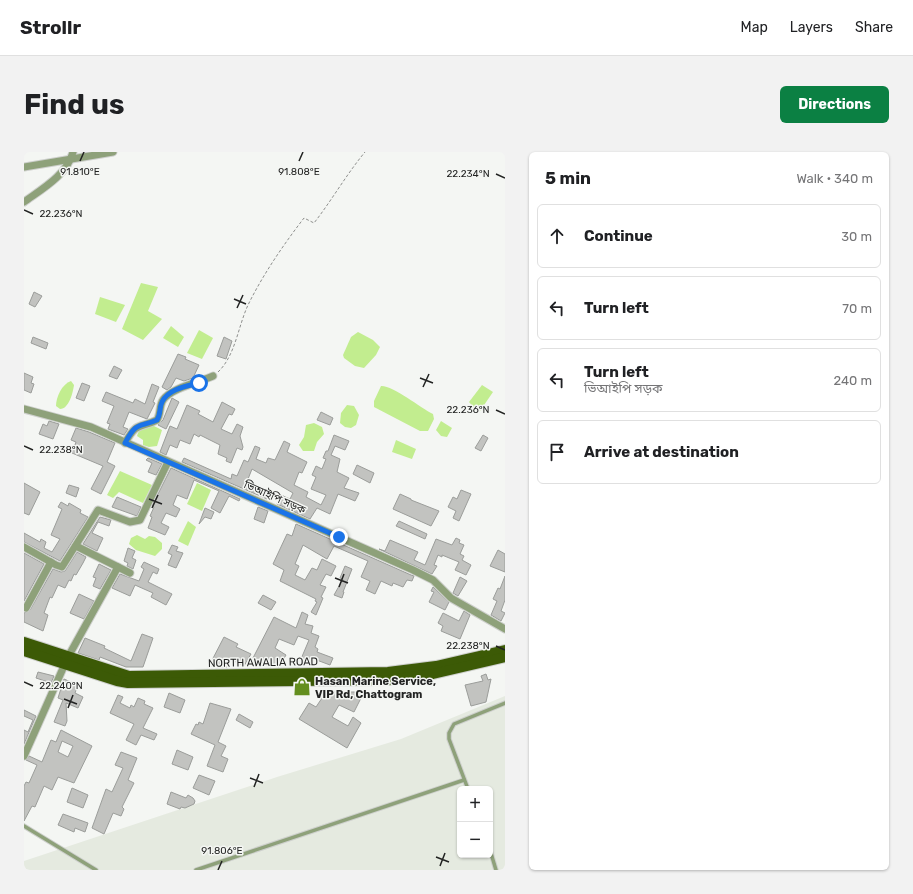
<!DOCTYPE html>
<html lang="en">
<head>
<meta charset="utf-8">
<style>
	:root { --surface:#fff; --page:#f2f2f2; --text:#202124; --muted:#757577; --line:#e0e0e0; --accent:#0b8043 }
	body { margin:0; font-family:Rubik,"Noto Sans Bengali",sans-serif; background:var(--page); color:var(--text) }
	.controls { position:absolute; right:12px; bottom:12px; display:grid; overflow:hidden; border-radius:6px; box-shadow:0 1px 3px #0004 }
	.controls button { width:36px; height:36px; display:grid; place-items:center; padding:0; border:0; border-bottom:1px solid var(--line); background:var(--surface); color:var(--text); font:20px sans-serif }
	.stop { position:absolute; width:12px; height:12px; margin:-9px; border:3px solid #1a73e8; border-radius:50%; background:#fff }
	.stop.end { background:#1a73e8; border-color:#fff; box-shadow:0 1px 4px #0008 }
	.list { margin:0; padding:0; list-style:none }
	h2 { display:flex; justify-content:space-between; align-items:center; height:52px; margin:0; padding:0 16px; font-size:17px }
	h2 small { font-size:13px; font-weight:400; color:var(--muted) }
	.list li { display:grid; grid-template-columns:26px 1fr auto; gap:12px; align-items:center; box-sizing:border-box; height:64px; margin:0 8px 8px; padding:0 8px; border:1px solid var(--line); border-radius:6px }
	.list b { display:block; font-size:15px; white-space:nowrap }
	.list p { margin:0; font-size:13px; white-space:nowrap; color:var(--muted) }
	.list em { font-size:13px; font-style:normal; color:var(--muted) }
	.icon { flex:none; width:22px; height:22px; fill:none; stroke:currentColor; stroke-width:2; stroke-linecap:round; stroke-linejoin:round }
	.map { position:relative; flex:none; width:481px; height:718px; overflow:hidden; border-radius:6px }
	header { display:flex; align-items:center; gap:24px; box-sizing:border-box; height:56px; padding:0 20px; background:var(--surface); border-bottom:1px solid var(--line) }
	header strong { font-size:19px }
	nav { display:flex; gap:22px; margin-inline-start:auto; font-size:14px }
	.intro { display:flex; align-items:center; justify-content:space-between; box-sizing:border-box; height:96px; padding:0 24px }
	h1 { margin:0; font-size:28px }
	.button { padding:10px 18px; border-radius:6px; background:var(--accent); color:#fff; font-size:14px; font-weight:700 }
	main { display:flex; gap:24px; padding:0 24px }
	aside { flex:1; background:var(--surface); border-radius:6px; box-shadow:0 1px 3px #0004 }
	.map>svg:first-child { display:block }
</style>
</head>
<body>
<header>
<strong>Strollr</strong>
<nav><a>Map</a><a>Layers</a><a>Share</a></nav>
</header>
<div class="intro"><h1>Find us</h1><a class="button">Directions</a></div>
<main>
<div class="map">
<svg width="481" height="718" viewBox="0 0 481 718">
	<rect width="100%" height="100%" fill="#f4f6f3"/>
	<path fill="#e5eae0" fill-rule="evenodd" d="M481,544V718H0V709L253,625L377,587ZM436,637H466V703H436Z"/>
	<g fill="#c2ed8f">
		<polygon points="117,131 134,135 124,159 138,167 119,188 98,177"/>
		<polygon points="76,145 101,153 92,170 71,162"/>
		<polygon points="147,174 160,185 154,195 139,186"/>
		<polygon points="175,178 189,186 178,207 163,201"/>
		<polygon points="334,180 349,188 356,195 352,203 340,216 331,214 320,206 319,203 327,185"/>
		<path d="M47,229L50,233C49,240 45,257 36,257L32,254C32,245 38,232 47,229Z"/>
		<polygon points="458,233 469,240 456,259 450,256 445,250"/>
		<path d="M357,234C368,233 397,256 409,262L410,267L404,279H396L350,255V249Z"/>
		<polygon points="323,253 330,254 335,263 332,273 327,276 321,275 316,271 317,261"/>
		<polygon points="417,269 428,276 423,285 417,284 412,278"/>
		<polygon points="290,271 298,275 300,282 293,290 290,299 279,299 275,293 280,285 282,273"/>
		<path d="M128,273L138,278L133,294L125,295L119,293V288L113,284C115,276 120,274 128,273Z"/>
		<polygon points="372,288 392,297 388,307 368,300"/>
		<polygon points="96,319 128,333 119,351 95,340 89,346 83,343"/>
		<polygon points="173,331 187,338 178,359 163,352"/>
		<polygon points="164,369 172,375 164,394 154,389"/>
		<polygon points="113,383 121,387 125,384 131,385 138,391 138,397 131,404 112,398 105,392 107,386"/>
	</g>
	<g fill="#c2c3c0" stroke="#9b9d9a" fill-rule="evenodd">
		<polygon points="10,140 18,144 11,155 5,152"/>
		<polygon points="9,185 24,191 22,197 7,191"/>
		<polygon points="200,185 208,189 202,207 193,204"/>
		<polygon points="154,202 162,205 161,207 175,213 169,226 160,229 152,226 147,235 143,238 138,235"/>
		<polygon points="90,214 98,218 93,227 85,224"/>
		<polygon points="0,221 9,225 7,231 10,232 7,241 0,238"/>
		<polygon points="58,231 66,234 60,249 52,246"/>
		<polygon points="128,232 135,235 129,250 131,251 123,267 105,260 99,275 104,277 100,283 84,277 86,272 83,271 90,254 78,249 82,240 109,251 111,247 121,252"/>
		<polygon points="148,246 155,250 142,277 134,273 139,268"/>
		<polygon points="198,250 211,257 208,263 205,262 197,277 208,282 213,272 219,275 216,284 219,295 218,298 213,296 207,311 202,309 203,306 194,302 196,293 176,283 175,285 170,282 166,292 156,288 153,296 146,293 142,303 136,300 146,274 153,277 163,253 176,259 174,262 189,270"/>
		<polygon points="297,260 309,266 306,273 293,268"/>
		<polygon points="25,269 35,272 29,287 15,282 19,272 23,274"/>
		<polygon points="52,276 65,280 91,291 83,310 91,314 77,342 67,337 79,314 48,301 52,290 47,288"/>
		<polygon points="310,283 325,289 321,298 311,294 307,303 316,307 313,320 325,326 320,336 335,341 331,349 314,342 306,362 293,356 286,367 253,352 257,343 266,347 269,341 228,317 224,327 231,331 230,333 247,339 243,347 158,310 160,306 207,327 208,322 213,324 220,308 224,310 231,294 236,296 232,307 242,311 244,306 251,308 260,289 266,292 263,300 283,310 278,321 275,320 270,333 284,340 282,345 297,353 302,343 287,337 292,325 288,323 292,314 298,317 302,307 299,306 302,299 304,299"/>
		<polygon points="459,283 464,286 457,299 451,296"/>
		<polygon points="124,306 138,312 132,323 124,320 128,311 122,308"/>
		<polygon points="333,313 350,321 346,331 329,322"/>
		<polygon points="147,316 216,347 215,349 205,344 196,361 187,356 195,339 170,328 163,347 153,343 149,353 156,357 152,365 142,361 137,371 145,375 141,383 124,376 128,365 126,364 130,355 128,354"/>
		<polygon points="0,331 16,340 5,363 0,361"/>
		<polygon points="45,333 55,336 52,345 42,341"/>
		<polygon points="437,338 447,342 435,369 429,366 432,359 424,355 429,345 433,347"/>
		<polygon points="376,342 387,347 387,348 415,359 407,374 369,357"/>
		<polygon points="93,345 117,355 113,364 88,355"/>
		<polygon points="37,350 44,354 45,351 57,358 56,361 64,365 36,409 0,390 0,381 16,390 17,387 22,390 20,396 28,400 36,387 27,383 38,357 34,355"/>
		<polygon points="234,355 244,359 240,371 230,367"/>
		<polygon points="181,356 190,360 187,367 181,365 175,372"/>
		<polygon points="76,365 87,368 85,374 74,370 68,381 79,386 73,399 59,392"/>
		<polygon points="375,369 403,382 401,387 372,374"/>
		<polygon points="272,372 387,423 390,424 388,429 383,428 379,435 369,431 368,434 357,429 351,442 342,438 346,429 337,425 344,409 310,394 303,407 279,393 271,412 275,414 271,423 281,428 288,416 293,418 298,407 312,414 307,424 302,422 296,433 302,435 297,445 299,446 292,463 287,460 293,450 291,449 292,447 256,429 260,418 249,412 263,382 268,384"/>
		<polygon points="432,386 436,388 435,391 440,393 436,402 440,404 438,408 447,413 442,423 431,418 435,410 418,403 418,405 414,403 410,413 413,414 408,422 355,397 361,399 366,388 394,400 390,408 401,413 412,387 428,393"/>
		<polygon points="148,393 154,395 152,399 159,401 152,416 144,413 148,403 144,401"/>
		<polygon points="104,396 111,399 108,406 112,408 109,417 103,414 104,411 100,409"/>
		<polygon points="474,398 481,402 481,420 466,414"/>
		<polygon points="53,400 62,405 59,411 52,423 50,422 47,429 45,428 41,436 34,433 28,446 26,445 20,461 24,463 19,479 0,470 0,461 6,458 29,417 37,420 41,419"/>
		<polygon points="0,401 20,412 0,449"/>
		<polygon points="120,410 135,417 133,422 129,420 124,430 148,442 142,453 127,445 129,441 111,433 106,444 88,436 96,422 115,429 120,417 117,415"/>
		<polygon points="75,412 87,418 76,437 69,434 72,426 69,425"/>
		<polygon points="321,414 328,417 319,440 320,440 318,446 310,443 319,427 316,426"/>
		<polygon points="481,424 481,448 477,459 481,461 477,469 467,463 473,449 469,447 474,436 476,437"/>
		<polygon points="436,425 443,429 434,444 429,441"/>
		<polygon points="409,435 425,450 421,458 405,450 410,440 407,439"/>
		<polygon points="55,442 70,449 60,467 46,461"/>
		<polygon points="239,443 252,450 247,458 234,451"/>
		<polygon points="440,459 446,463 436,487 417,479 419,474 414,471 419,461 435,469"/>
		<polygon points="278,460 284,463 281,472 289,474 287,481 295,484 291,495 294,497 293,500 309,506 306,513 290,507 288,511 277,507 285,488 274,484 270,493 255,487 251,496 262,503 255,515 249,512 247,515 229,506 250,465 272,476"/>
		<polygon points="118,482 129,486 119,515 102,515 76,505 75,508 54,501 61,486 81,494 80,496 107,509"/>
		<polygon points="200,485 214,492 212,495 227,502 220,514 206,507 203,515 185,514"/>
		<polygon points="14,520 30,524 27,531 12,526"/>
		<polygon points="462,522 464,528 467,527 462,550 447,554 441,533 459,529 457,524"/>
		<polygon points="40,527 54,533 51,541 59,545 54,556 42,551 43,569 41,574 30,570 39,548 34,546"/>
		<polygon points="302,540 330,540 339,542 330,560 315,553 308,565 324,574 329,565 337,571 323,596 275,567 285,551 292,555"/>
		<polygon points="145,541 161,548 156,561 140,555"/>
		<polygon points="94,543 99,545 96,551 106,556 107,553 110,555 114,546 121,549 120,552 129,556 119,576 133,582 130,588 117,583 112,593 102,588 110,572 86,561"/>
		<polygon points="186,551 207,557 194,590 202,594 197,604 204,607 199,620 183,614 191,593 167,582 172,572 174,573 175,570 179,572"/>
		<polygon points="0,558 12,564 0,592 0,578 4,580 9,568 0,564"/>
		<polygon points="215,562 229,570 226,576 212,568"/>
		<path d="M37,578L68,594L50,631L34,625L28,638L20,634L11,655L8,654L0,669V634L2,630L5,631L13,613L2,608L5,604L18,610L27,588L32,590ZM38,589L49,594L44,605L34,600Z"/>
		<polygon points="153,598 169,605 164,618 148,612"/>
		<polygon points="97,600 113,606 104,628 110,631 98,655 100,657 97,664 89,661 80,682 68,676 82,637 88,640 99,616 91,613"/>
		<polygon points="175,623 191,629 185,643 169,636"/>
		<polygon points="48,636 64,643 59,656 43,650"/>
		<polygon points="147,640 162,646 164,643 169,646 171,649 170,652 161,656 157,655 156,657 143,652"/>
		<polygon points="39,662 64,671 61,680 51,676 50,680 34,673"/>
	</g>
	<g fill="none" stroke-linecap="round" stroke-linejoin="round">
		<g stroke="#ced0cd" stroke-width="5.5">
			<g id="lane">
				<polyline points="444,637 425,587 425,581 430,572 481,551"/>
				<polyline points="0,674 72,718"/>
				<polyline points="466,698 472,718"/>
				<polyline points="172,718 440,628"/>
			</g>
		</g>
		<g stroke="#ced0cd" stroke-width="9">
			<g id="street">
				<polyline points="0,15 89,0"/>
				<path d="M0,50C18,37 43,23 49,0"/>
				<polyline points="0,257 67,275 389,418 409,428 427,446 481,477"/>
				<path d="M101,291C113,269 115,277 133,268C137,262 135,254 139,248C147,236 176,230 189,224"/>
				<polyline points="52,394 106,421"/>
				<polyline points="0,395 32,413 38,415 74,358 106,370 116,368 144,310"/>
				<polyline points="2,456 27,410"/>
				<polyline points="0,604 44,505 94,415"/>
			</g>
		</g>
		<g stroke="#ced0cd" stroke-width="12">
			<g id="primary">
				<polyline points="0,490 105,524 364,520 412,514 481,498"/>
				<polyline points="0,499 93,529 104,531 366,528 409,522 481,505"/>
			</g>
		</g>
		<path stroke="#8e8f8d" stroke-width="1" stroke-dasharray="3 2" stroke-linecap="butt" d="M194,220C212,203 214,173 225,151C240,121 260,92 280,66L290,71C308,48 322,23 341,0"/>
		<use href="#lane" stroke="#8ea17a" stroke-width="3.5"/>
		<use href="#street" stroke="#8ea17a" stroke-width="7"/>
		<use href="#primary" stroke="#3c5a06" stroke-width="10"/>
	</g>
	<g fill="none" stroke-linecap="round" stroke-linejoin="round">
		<path stroke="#1a73e8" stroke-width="5" d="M175,231C163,234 144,237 138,250C135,256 137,262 133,268C114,276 113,269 101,291L315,385"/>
	</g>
	<path fill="none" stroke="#222322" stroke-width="1.5" d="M56,9L60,0M275,9L279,0M472,22L481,26M0,58L9,62M210,147L222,152M213,156L219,143M396,226L409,231M399,235L405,222M472,258L481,262M0,294L9,298M125,347L138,352M128,356L134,343M311,426L324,431M315,435L320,422M472,494L481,498M0,530L9,534M40,547L53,552M44,556L49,543M226,626L239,631M230,635L235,622M412,705L425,710M416,714L421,701M194,718L198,709"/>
	<defs>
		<g id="shop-bare" transform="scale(1.38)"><path d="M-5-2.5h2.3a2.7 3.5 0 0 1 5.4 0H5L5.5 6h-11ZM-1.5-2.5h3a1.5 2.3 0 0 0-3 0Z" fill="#638e1e" stroke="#f4f6f3" stroke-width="2.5" paint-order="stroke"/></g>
	</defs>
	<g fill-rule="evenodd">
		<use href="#shop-bare" x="278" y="535"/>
	</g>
	<g text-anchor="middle" stroke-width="3" stroke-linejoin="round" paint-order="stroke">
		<g font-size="11" fill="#222322" stroke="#f4f6f3">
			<text transform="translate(251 345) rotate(24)" y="4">ভিআইপি সড়ক</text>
			<text transform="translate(239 510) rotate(-1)" y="4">NORTH AWALIA ROAD</text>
		</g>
		<g font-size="11" font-weight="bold" fill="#222322" stroke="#f4f6f3" text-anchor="start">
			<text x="291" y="533">Hasan Marine Service,<tspan x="291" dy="13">VIP Rd, Chattogram</tspan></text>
		</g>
	</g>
	<g font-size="10" text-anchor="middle" fill="#222322" stroke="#f4f6f3" stroke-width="3" stroke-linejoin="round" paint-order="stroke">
		<text x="56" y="23">91.810°E</text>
		<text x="275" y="23">91.808°E</text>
		<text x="444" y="25">22.234°N</text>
		<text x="37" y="65">22.236°N</text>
		<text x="444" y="261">22.236°N</text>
		<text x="37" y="301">22.238°N</text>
		<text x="444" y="497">22.238°N</text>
		<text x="37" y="537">22.240°N</text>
		<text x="198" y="702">91.806°E</text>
	</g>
</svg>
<div class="controls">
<button>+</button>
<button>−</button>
</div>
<div class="stop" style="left:175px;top:231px"></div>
<div class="stop end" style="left:315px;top:385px"></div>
</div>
<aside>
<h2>5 min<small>Walk · 340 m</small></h2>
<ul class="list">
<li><svg class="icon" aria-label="ahead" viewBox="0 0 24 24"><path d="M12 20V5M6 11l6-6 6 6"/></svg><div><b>Continue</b></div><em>30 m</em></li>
<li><svg class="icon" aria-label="left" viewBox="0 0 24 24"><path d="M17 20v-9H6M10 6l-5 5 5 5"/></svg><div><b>Turn left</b></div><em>70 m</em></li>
<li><svg class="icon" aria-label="left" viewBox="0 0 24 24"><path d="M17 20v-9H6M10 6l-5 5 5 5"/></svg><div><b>Turn left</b><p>ভিআইপি সড়ক</p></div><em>240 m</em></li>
<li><svg class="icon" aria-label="arrive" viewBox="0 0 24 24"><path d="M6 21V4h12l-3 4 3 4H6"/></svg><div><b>Arrive at destination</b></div></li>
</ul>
</aside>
</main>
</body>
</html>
